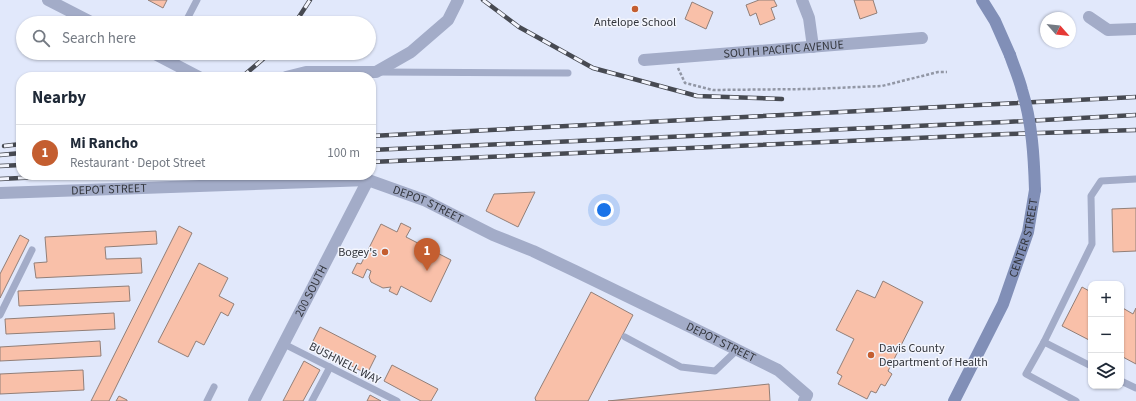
<!DOCTYPE html>
<html lang="en">
<head>
<meta charset="utf-8">
<style>
	:root { --surface:#fff; --page:#f6f6f7; --text:#1f2937; --muted:#747a83; --line:#e0e1e3; --accent:#c45e30 }
	body { margin:0; font-family:"Source Sans 3",sans-serif; background:var(--page); color:var(--text) }
	.controls { position:absolute; right:12px; bottom:12px; display:grid; overflow:hidden; border-radius:8px; box-shadow:0 1px 3px #0004 }
	.controls button { width:36px; height:36px; display:grid; place-items:center; padding:0; border:0; border-bottom:1px solid var(--line); background:var(--surface); color:var(--text); font:20px sans-serif }
	.compass { position:absolute; left:1040px; top:12px; width:36px; height:36px; border-radius:50%; background:var(--surface); box-shadow:0 1px 3px #0004; rotate:117deg }
	.you { position:absolute; left:604px; top:210px; width:14px; height:14px; margin:-10px; border:3px solid #fff; border-radius:50%; background:#1a73e8; box-shadow:0 0 0 6px #1a73e833 }
	.badge { display:grid; place-items:center; width:26px; height:26px; border-radius:50%; background:var(--accent); color:#fff; font-size:13px; font-weight:700 }
	.pin { position:absolute; translate:-50% -33px; filter:drop-shadow(0 1px 2px #0008) }
	.pin::after { content:''; position:absolute; top:21px; width:14px; height:12px; background:inherit; clip-path:polygon(0 0,100% 0,50% 100%) }
	.list { margin:0; padding:0; list-style:none }
	h2 { display:flex; justify-content:space-between; align-items:center; height:52px; margin:0; padding:0 16px; font-size:17px }
	h2 small { font-size:13px; font-weight:400; color:var(--muted) }
	.list li { display:grid; grid-template-columns:26px 1fr auto; gap:12px; align-items:center; box-sizing:border-box; height:56px; padding:0 16px; border-top:1px solid var(--line) }
	.list b { display:block; font-size:15px; white-space:nowrap }
	.list p { margin:0; font-size:13px; white-space:nowrap; color:var(--muted) }
	.list em { font-size:13px; font-style:normal; color:var(--muted) }
	.icon { flex:none; width:22px; height:22px; fill:none; stroke:currentColor; stroke-width:2; stroke-linecap:round; stroke-linejoin:round }
	.map { position:relative; flex:none; width:1136px; height:401px; overflow:hidden }
	.search { position:absolute; background:var(--surface); box-shadow:0 1px 3px #0004; left:16px; top:16px; width:360px; height:44px; display:flex; align-items:center; gap:10px; box-sizing:border-box; padding:0 14px; border-radius:22px; color:var(--muted); font-size:15px }
	.panel { position:absolute; background:var(--surface); box-shadow:0 1px 3px #0004; left:16px; top:72px; width:360px; height:108px; border-radius:16px }
	.map>svg:first-child { display:block }
</style>
</head>
<body>
<div class="map">
<svg width="1136" height="401" viewBox="0 0 1136 401">
	<rect width="100%" height="100%" fill="#e1e8fb"/>
	<g fill="#f9c0a9" stroke="#927f78">
		<polygon points="148,0 167,0 163,8"/>
		<polygon points="759,0 774,0 777,6 771,8 775,19 760,25 756,13 750,16 746,5"/>
		<polygon points="854,0 873,0 877,13 860,19"/>
		<polygon points="692,2 713,12 706,29 685,19"/>
		<polygon points="535,192 518,227 486,211 494,194"/>
		<polygon points="1136,208 1136,251 1113,252 1112,209"/>
		<polygon points="401,223 411,228 406,237 451,260 431,302 401,286 397,295 389,291 391,287 383,288 371,282 369,277 371,271 367,269 363,278 352,273 357,263 361,264 381,224 397,232"/>
		<polygon points="179,226 192,233 109,401 91,401"/>
		<polygon points="156,231 157,244 105,247 106,259 141,258 142,273 36,278 34,263 47,262 45,237"/>
		<polygon points="20,235 29,240 0,298 0,274"/>
		<polygon points="199,263 228,278 219,296 234,304 228,316 221,312 204,345 196,341 188,357 158,342"/>
		<polygon points="883,281 923,302 888,371 892,374 885,386 881,384 876,393 871,391 867,399 838,384 842,376 837,373 854,339 836,330 857,290 875,298"/>
		<polygon points="129,286 130,301 19,306 18,291"/>
		<polygon points="1082,287 1091,292 1091,341 1062,326"/>
		<polygon points="591,292 633,315 588,401 536,401 535,398"/>
		<polygon points="1121,307 1133,314 1136,308 1136,364 1121,356"/>
		<polygon points="114,313 115,329 6,334 5,319"/>
		<polygon points="320,327 376,356 367,374 311,345"/>
		<polygon points="100,341 101,356 0,361 0,347"/>
		<polygon points="304,361 320,370 303,401 283,401"/>
		<polygon points="392,365 438,389 431,401 421,401 384,381"/>
		<polygon points="83,370 84,390 0,394 0,374"/>
		<polygon points="769,384 770,401 608,401"/>
		<polygon points="370,395 381,401 367,401"/>
		<polygon points="119,396 127,400 127,401 116,401"/>
	</g>
	<g fill="none" stroke-linecap="round" stroke-linejoin="round">
		<polyline stroke="#9297a5" stroke-width="2.5" stroke-dasharray="3 2" stroke-linecap="butt" points="678,68 685,83 713,90 811,89 882,86 938,72 947,72"/>
		<g stroke="#a3acc8" stroke-width="7">
			<polyline points="185,23 197,0"/>
			<polyline points="379,72 568,73"/>
			<polyline points="0,315 32,250"/>
			<polyline points="625,337 681,367 715,371 737,350"/>
			<polyline points="1044,342 1092,244 1091,196 1101,181 1136,179"/>
			<polyline points="284,344 397,401"/>
			<polyline points="1121,381 1136,388"/>
			<polyline points="207,401 214,387"/>
			<polyline points="312,401 330,367"/>
			<polyline points="1076,401 1026,374 1044,342 1091,366"/>
		</g>
		<g stroke="#a3acc8" stroke-width="12">
			<polyline points="48,0 93,23"/>
			<polyline points="802,0 809,18 813,47"/>
			<polyline points="1089,17 1108,30 1136,29"/>
			<polyline points="153,53 199,77"/>
			<path id="s1" d="M644,60L922,38"/>
			<polyline points="286,77 306,72 376,72 411,52 448,20 458,0"/>
			<path id="s2" d="M0,193L368,180L424,200L493,235L533,251L575,271L705,334L778,370L807,395L804,401"/>
			<path id="s3" d="M254,401L368,180"/>
		</g>
		<g stroke="#818fb7" stroke-width="12">
			<polyline points="982,0 995,21 1010,55"/>
			<path id="s4" d="M954,401L1003,304L1028,232L1035,190"/>
		</g>
		<g stroke="#474a52" stroke-width="4.5">
			<g id="rail">
				<polyline points="483,0 519,27 593,68 697,96 782,99"/>
				<polyline points="295,23 310,0"/>
				<polyline points="242,77 270,53"/>
				<polyline points="371,136 1136,97"/>
				<polyline points="4,146 21,144"/>
				<polyline points="371,150 1006,122 1136,115"/>
				<polyline points="0,155 21,153"/>
				<polyline points="371,162 1008,134 1136,130"/>
				<polyline points="0,166 21,165"/>
				<polyline points="0,179 80,175"/>
			</g>
		</g>
		<use href="#rail" stroke="#f3f5fd" stroke-width="3" stroke-dasharray="9" stroke-linecap="butt"/>
		<path stroke="#818fb7" stroke-width="12" d="M1010,55C1014,67 1019,78 1022,90C1032,122 1034,157 1035,190"/>
	</g>
	<g fill="#c45e30" stroke="#f3f5fd" stroke-width="1.5">
		<circle cx="635" cy="9" r="4"/>
		<circle cx="385" cy="252" r="4"/>
		<circle cx="871" cy="355" r="4"/>
	</g>
	<g text-anchor="middle" stroke-width="3" stroke-linejoin="round" paint-order="stroke">
		<g font-size="12" fill="#33363d" stroke="#f3f5fd">
			<text x="635" y="26">Antelope School</text>
			<text x="377" y="256" text-anchor="end">Bogey's</text>
			<text x="879" y="352" text-anchor="start">Davis County<tspan x="879" dy="14">Department of Health</tspan></text>
		</g>
		<g font-size="12" fill="#33363d" stroke="#f3f5fd">
			<text dy="4" stroke="none"><textPath href="#s1" startOffset="140">SOUTH PACIFIC AVENUE</textPath></text>
			<text dy="4" stroke="none"><textPath href="#s2" startOffset="109">DEPOT STREET</textPath></text>
			<text dy="4" stroke="none"><textPath href="#s2" startOffset="433">DEPOT STREET</textPath></text>
			<text dy="4" stroke="none"><textPath href="#s4" startOffset="178">CENTER STREET</textPath></text>
			<text dy="4" stroke="none"><textPath href="#s3" startOffset="124">200 SOUTH</textPath></text>
			<text dy="4" stroke="none"><textPath href="#s2" startOffset="757">DEPOT STREET</textPath></text>
			<text transform="translate(345 363) rotate(27)" y="4">BUSHNELL WAY</text>
		</g>
	</g>
</svg>
<div class="controls">
<button>+</button>
<button>−</button>
<button><svg class="icon" aria-label="layers" viewBox="0 0 24 24"><path d="M12 4l9 5-9 5-9-5zM3 14l9 5 9-5"/></svg></button>
</div>
<svg class="compass" viewBox="-18 -18 36 36"><path d="M0-13l5 13h-10z" fill="#e53935"/><path d="M0 13l5-13h-10z" fill="#747a83"/></svg>
<div class="you"></div>
<div class="pin badge" style="left:427px;top:271px">1</div>
<div class="search"><svg class="icon" aria-label="search" viewBox="0 0 24 24"><circle cx="10" cy="10" r="6"/><path d="M15 15l6 6"/></svg>Search here</div>
<section class="panel">
<h2>Nearby<small></small></h2>
<ul class="list">
<li><span class="badge">1</span><div><b>Mi Rancho</b><p>Restaurant · Depot Street</p></div><em>100 m</em></li>
</ul>
</section>
</div>
</body>
</html>
